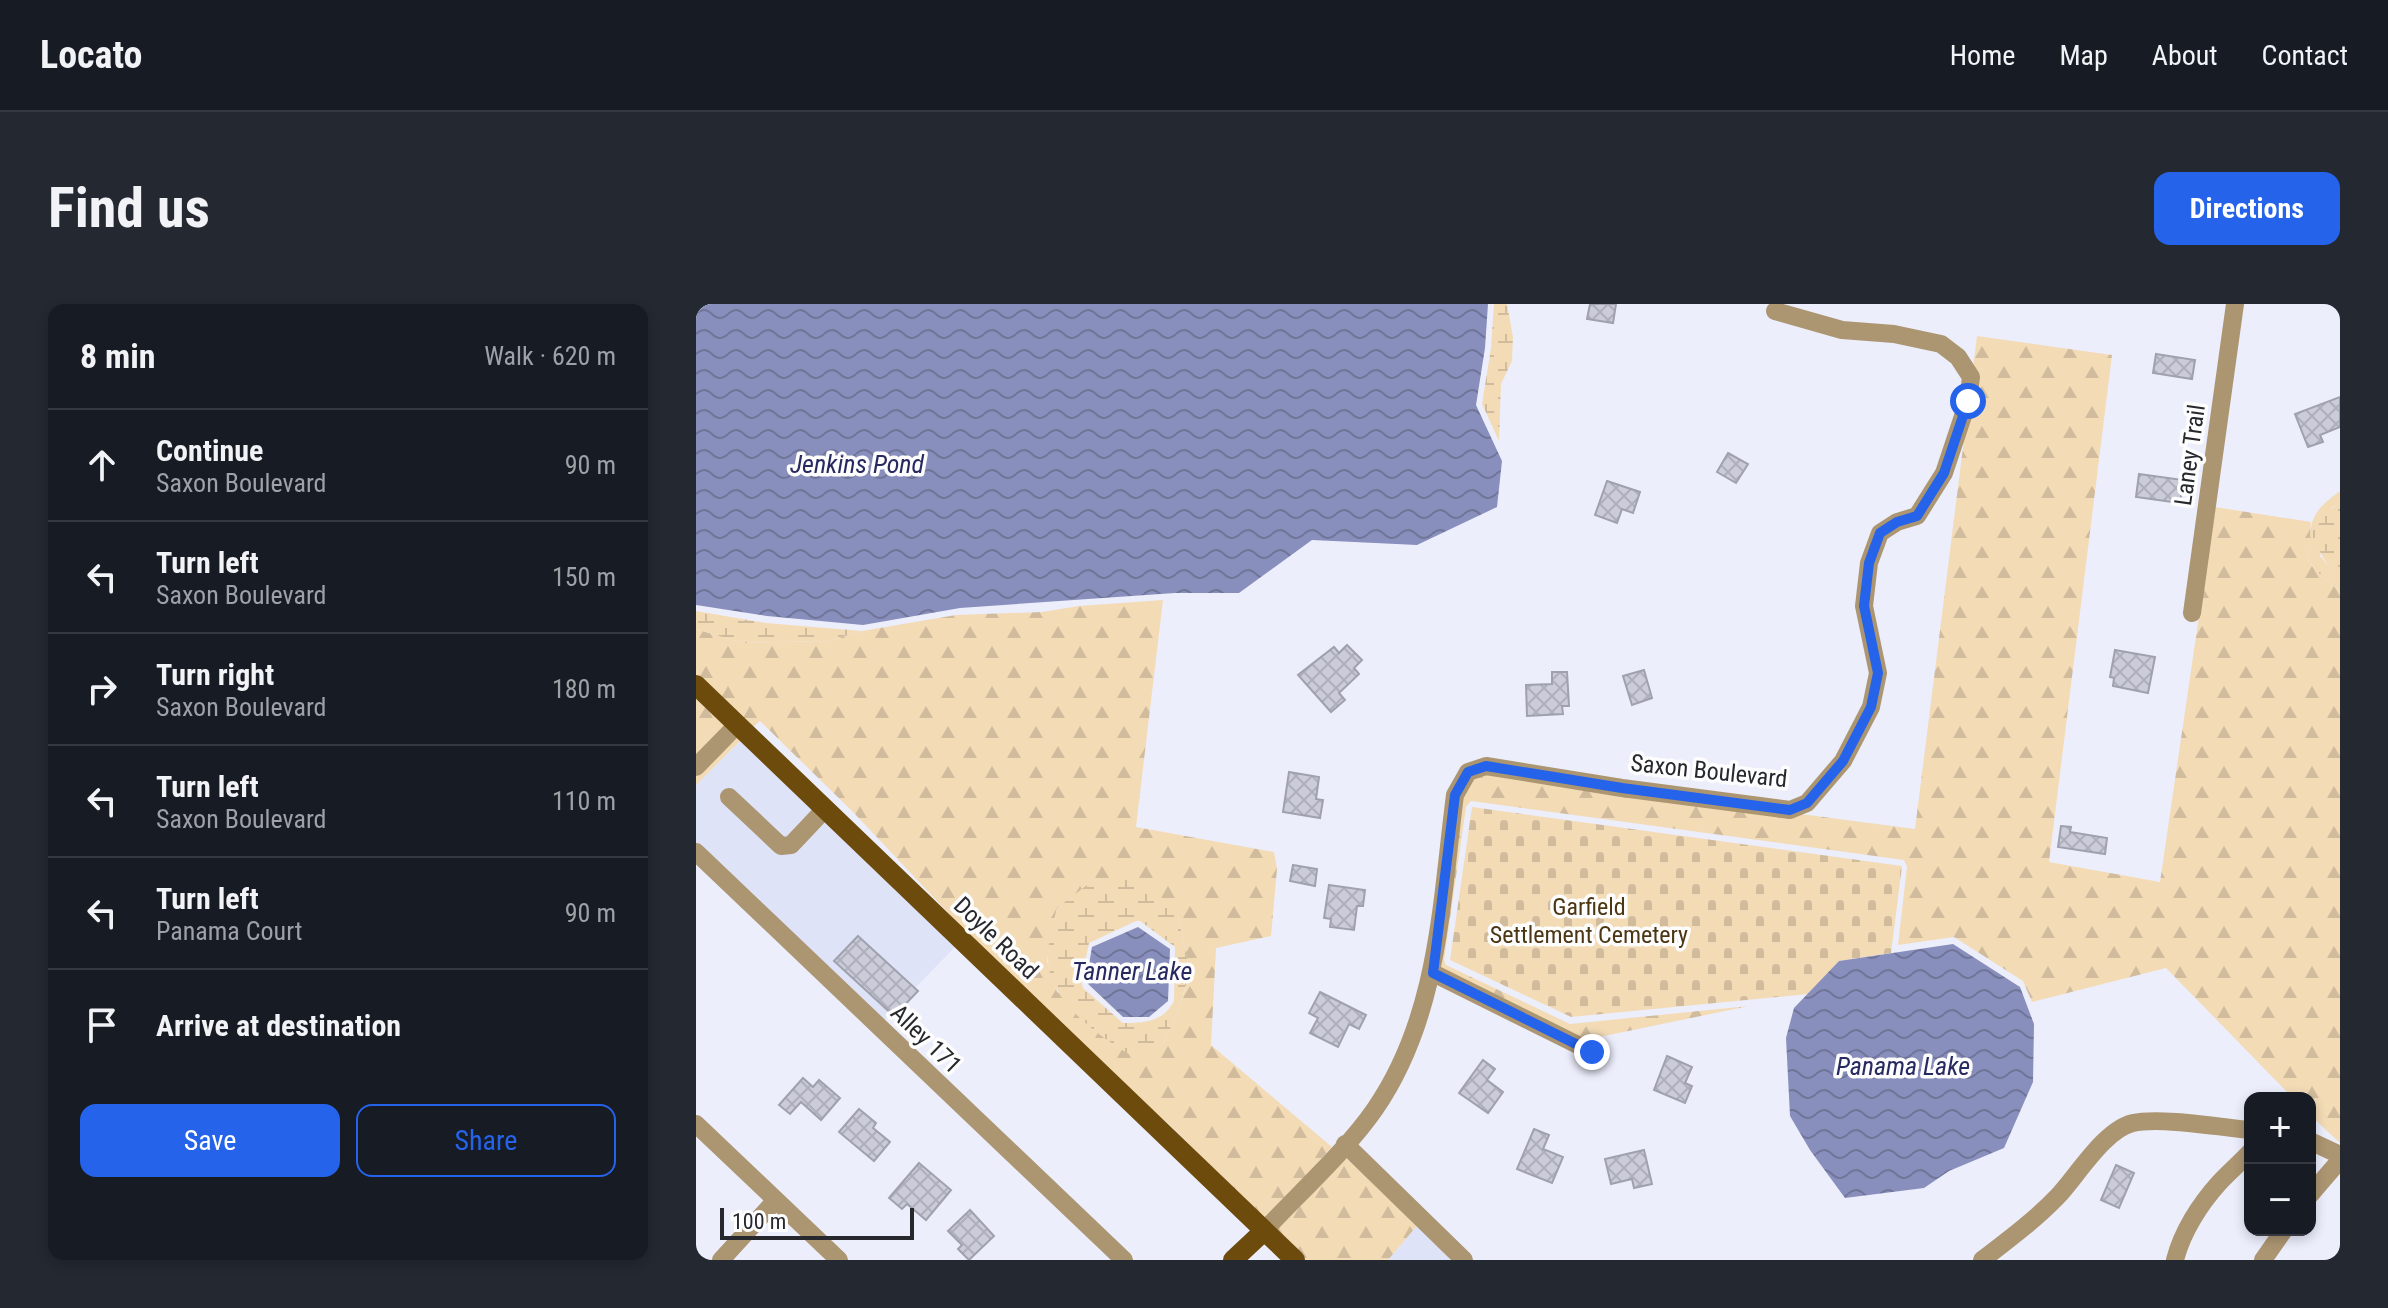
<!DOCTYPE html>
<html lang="en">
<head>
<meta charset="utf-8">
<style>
	:root { --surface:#171b24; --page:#242831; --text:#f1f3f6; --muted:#9ea1a6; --line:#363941; --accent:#2563eb }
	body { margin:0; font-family:"Roboto Condensed",sans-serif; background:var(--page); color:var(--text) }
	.controls { position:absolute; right:24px; bottom:24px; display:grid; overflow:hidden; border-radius:16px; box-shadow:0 4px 12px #0003 }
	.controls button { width:72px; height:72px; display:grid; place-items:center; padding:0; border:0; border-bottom:2px solid var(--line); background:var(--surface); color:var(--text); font:40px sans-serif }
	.scale { position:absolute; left:24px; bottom:20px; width:194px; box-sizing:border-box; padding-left:8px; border:4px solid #27282d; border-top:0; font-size:22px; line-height:28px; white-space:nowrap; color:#27282d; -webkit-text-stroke:6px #fdfdfd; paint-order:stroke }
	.stop { position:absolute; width:24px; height:24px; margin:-18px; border:6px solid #2563eb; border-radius:50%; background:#fff }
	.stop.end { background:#2563eb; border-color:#fff; box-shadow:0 2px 8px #0008 }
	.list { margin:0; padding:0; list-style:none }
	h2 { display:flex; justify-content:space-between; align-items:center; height:104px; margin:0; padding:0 32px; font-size:34px }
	h2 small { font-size:26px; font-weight:400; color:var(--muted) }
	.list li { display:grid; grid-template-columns:52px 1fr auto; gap:24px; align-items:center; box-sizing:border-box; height:112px; padding:0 32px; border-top:2px solid var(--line) }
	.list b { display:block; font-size:30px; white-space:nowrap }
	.list p { margin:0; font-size:26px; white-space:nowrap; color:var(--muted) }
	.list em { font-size:26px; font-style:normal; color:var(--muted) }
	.actions { display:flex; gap:16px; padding:24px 32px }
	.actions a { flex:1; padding:18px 0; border:2px solid var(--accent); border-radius:16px; text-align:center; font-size:28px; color:var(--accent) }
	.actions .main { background:var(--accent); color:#fff }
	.icon { flex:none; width:44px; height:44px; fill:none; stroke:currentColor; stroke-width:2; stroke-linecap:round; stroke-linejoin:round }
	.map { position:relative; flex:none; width:1644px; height:956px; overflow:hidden; border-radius:16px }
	header { display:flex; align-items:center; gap:48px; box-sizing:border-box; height:112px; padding:0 40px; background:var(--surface); border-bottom:2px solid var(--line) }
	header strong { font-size:38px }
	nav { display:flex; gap:44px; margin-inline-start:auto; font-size:28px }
	.intro { display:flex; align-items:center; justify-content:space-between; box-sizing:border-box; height:192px; padding:0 48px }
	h1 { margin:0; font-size:56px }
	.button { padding:20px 36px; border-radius:16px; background:var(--accent); color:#fff; font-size:28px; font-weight:700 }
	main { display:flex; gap:48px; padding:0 48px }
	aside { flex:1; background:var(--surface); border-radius:16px; box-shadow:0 4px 12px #0003 }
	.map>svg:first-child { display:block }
</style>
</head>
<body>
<header>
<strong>Locato</strong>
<nav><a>Home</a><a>Map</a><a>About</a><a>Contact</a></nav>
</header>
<div class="intro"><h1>Find us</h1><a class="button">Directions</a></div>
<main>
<aside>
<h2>8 min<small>Walk · 620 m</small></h2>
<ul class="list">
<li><svg class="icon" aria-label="ahead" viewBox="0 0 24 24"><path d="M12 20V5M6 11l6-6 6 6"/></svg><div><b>Continue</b><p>Saxon Boulevard</p></div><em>90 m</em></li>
<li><svg class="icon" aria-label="left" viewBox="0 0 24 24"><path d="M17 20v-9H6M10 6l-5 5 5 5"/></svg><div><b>Turn left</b><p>Saxon Boulevard</p></div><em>150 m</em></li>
<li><svg class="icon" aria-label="right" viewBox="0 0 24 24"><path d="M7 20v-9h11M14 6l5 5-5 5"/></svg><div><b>Turn right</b><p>Saxon Boulevard</p></div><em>180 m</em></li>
<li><svg class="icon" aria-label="left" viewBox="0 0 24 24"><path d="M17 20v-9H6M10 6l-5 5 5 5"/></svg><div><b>Turn left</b><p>Saxon Boulevard</p></div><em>110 m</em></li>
<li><svg class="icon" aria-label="left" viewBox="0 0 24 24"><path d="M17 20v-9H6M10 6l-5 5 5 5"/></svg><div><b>Turn left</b><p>Panama Court</p></div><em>90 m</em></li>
<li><svg class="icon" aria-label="arrive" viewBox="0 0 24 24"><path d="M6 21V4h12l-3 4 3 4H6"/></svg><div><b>Arrive at destination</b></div></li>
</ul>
<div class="actions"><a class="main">Save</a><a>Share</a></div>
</aside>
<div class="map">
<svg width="1644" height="956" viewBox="0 0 1644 956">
	<defs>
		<pattern id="grass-tufts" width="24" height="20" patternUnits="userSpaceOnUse" patternTransform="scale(2)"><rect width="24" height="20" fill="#f3dbb6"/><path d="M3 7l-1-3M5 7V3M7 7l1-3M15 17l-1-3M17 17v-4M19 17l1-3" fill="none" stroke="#d0bc9d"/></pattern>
		<pattern id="forest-firs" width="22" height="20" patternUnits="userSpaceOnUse" patternTransform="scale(2)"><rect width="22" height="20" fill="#f3dbb6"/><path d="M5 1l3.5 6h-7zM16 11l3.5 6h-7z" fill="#d0bc9d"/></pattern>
		<pattern id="wetland-marsh" width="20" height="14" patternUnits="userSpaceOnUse" patternTransform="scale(2)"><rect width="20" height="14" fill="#f3dbb6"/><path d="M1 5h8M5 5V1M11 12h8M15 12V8" fill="none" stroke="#d0bc9d"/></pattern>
		<pattern id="cemetery-stones" width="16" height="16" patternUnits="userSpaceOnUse" patternTransform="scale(2)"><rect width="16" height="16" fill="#f3dbb6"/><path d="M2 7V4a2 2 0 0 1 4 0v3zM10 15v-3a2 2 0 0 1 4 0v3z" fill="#d0bc9d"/></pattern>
		<pattern id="water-waves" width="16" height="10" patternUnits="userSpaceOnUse" patternTransform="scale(2)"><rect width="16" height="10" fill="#898fbc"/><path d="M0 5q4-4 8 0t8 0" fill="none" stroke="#707599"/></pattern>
		<pattern id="building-cross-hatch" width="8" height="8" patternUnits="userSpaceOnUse" patternTransform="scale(2)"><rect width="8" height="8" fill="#caccd9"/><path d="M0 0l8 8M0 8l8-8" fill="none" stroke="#aeafbb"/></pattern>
	</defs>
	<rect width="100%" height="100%" fill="#eceefc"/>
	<g fill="#dfe3f8">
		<polygon points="46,435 261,641 185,719 0,558 0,481"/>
		<polygon points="725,917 774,956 692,956"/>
	</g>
	<path fill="url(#grass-tufts)" d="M1644,187V199L1635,204L1624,252L1644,275V287L1625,272L1612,256C1615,218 1612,210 1644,187Z"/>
	<g fill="url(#forest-firs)" fill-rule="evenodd">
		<polygon points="1281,32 1416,51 1353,558 1464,578 1519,203 1615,218 1612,256 1625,272 1644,287 1644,839 1614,811 1614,794 1597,794 1470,664 1336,698 1327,677 1258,633 1202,641 1211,563 1208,556 775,497 770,503 748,656 750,661 874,720 1053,702 889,736 745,664 766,493 776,474 790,469 1219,525"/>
		<path d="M467,296L440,523L578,548L581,565L575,632L520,644L515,741L636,843L568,917L481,828L390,745L292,651L158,509L64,417L56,424L0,371V325L46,339L132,337L166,327L260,311L346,308L383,302ZM361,604L482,613L494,668L481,711L466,741L361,688L351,657Z"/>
		<polygon points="0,391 46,435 0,481"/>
		<polygon points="647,852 725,917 692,956 610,956 578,926"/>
	</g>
	<g fill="url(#wetland-marsh)" fill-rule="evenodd">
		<polygon points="798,0 811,0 817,33 816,57 805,80 803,137 786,100 795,44"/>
		<path d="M1644,199V275C1620,251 1606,220 1644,199Z"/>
		<polygon points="0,307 70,319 166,327 132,337 46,339 0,325"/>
		<path d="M424,571L455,581L482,613L494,667L481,711L466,741L433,750C402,732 351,695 352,654C352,637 357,620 361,604L391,581ZM440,617H444L479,643L478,697C467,718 449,719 427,719L387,684L385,677L393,639Z"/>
	</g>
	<polygon fill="url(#cemetery-stones)" points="776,503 1206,562 1195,649 1143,657 1112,690 875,713 754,656"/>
	<g fill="url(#water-waves)">
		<polygon points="0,0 792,0 789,44 780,101 806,157 801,203 721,241 616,236 543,289 479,289 264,304 167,321 71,312 0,301"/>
		<polygon points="442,623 474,645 472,697 453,713 427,713 390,678 396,643"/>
		<polygon points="1257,640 1324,683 1338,720 1337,778 1308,844 1253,867 1228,884 1149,894 1114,846 1094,812 1090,734 1098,704 1143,657"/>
	</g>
	<g fill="url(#building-cross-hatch)" stroke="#9fa1ae" stroke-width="2">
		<polygon points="894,0 920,0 917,19 891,15"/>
		<polygon points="1460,50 1499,56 1496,75 1457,69"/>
		<polygon points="1644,93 1644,123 1624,131 1627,138 1612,143 1599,110"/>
		<polygon points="1032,149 1052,160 1040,179 1021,168"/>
		<polygon points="1443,170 1487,176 1484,199 1440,193"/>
		<polygon points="911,177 944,188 937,209 926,205 921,219 899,211"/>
		<polygon points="651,341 666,356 658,364 663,370 643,389 649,396 635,408 602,371 638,343 643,349"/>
		<polygon points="1419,346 1459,353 1452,389 1417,382 1418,374 1414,373"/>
		<polygon points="948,366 956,394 936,401 927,372"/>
		<polygon points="856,368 871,368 873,402 866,402 867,410 831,412 830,381 856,380"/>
		<polygon points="593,468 623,473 620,495 627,496 624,514 587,508"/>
		<polygon points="1365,522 1375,523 1374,528 1411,534 1409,550 1362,543"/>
		<polygon points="597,561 621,565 619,582 594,577"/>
		<polygon points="633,581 669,586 667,602 661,602 658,626 634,623 635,615 628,614"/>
		<polygon points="162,632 222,687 198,712 138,657"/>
		<polygon points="624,688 670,711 663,725 653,720 642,743 614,729 622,714 613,709"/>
		<polygon points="971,752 996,763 989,779 996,782 989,799 958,786"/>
		<polygon points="787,756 799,765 791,776 807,788 792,809 763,789"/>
		<polygon points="107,774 117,783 123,776 144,794 125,816 105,798 94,810 83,801"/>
		<polygon points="163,805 180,819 177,824 194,838 178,857 143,828"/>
		<polygon points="838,825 853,831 847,845 867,853 856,879 821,865"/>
		<polygon points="948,846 956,880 938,884 936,875 915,880 909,855"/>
		<polygon points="223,859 255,886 230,916 211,900 206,905 193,894"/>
		<polygon points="1420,861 1438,869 1423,904 1405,896"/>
		<polygon points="274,906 298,932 273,956 262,945 266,941 252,927"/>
	</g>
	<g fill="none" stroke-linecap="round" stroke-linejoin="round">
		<g stroke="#ac9571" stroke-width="18">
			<polyline points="1496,309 1539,0"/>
			<polyline points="0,463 41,421"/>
			<polyline points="33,493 85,542 95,541 129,505"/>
			<polyline points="0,548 428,956"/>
			<polyline points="737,669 896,748"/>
			<polyline points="0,820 143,956"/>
			<polyline points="1614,837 1644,851"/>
			<polyline points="649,840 768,956"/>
			<polyline points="1614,891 1644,856"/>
			<path d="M568,927C603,889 650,847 679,805C743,712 745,599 759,491L772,468L790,462L926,484L1094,506L1111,499L1147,457L1175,403L1182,369L1168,302L1173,259L1184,229L1201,218L1221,212L1248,169L1272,97L1275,73L1262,53L1245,40L1198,30L1146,26L1079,7"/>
			<polyline points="25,956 79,897"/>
			<path d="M1286,956C1312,936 1339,916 1362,892C1381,872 1409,825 1437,819C1463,813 1524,823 1554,826"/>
			<path d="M1479,956C1486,928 1504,900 1523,879C1533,868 1544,859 1554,848"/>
			<polyline points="1567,956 1588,926"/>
		</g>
		<g stroke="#6c4b0c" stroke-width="20">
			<polyline points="0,381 599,956"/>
			<polyline points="537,956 568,927"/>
		</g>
	</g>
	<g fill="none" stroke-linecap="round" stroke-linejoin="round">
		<polyline stroke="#2563eb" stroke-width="10" points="896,748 737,669 759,491 772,468 790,462 926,484 1094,506 1111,499 1147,457 1175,403 1182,369 1168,302 1173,259 1184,229 1201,218 1221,212 1248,169 1272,97"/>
	</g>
	<g text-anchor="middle" stroke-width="7" stroke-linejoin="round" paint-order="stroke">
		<g font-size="24" fill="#27282d" stroke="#fdfdfd">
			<text transform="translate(1494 151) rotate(-82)" y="8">Laney Trail</text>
			<text transform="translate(1013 467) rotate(6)" y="8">Saxon Boulevard</text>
			<text transform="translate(300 634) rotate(44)" y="8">Doyle Road</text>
			<text transform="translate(230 735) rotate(44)" y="8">Alley 171</text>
		</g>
		<g font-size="24" fill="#4b3613" stroke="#fdfdfd">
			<text x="893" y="611">Garfield<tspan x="893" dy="28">Settlement Cemetery</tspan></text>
		</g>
		<g font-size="26" font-style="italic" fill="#272961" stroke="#fdfdfd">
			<text x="161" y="169">Jenkins Pond</text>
			<text x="436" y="676">Tanner Lake</text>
			<text x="1207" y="771">Panama Lake</text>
		</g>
	</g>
</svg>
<div class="controls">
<button>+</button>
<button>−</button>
</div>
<div class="scale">100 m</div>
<div class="stop" style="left:1272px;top:97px"></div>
<div class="stop end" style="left:896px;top:748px"></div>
</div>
</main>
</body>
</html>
